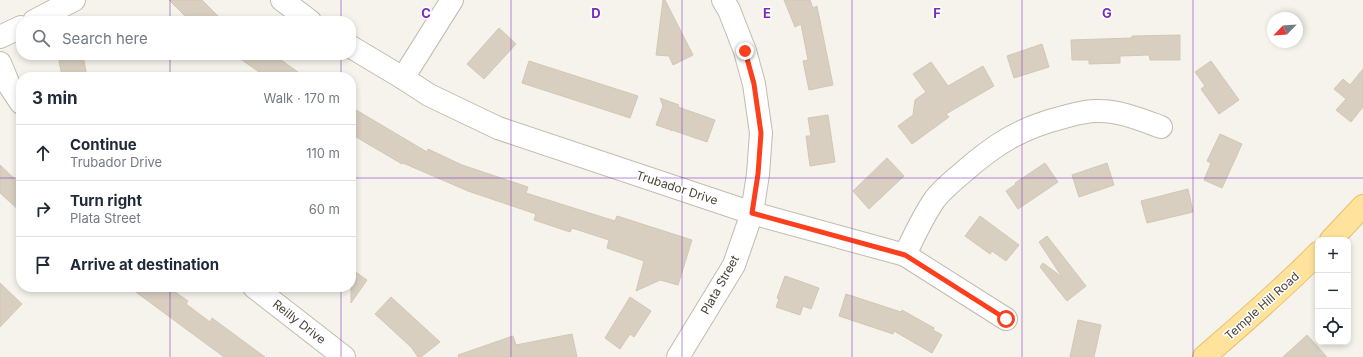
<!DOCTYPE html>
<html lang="en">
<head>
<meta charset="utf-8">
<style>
	:root { --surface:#fff; --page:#f6f6f7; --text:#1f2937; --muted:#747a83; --line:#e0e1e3 }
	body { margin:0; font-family:Inter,sans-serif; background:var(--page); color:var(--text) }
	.controls { position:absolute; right:12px; bottom:12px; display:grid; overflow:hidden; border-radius:8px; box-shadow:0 2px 6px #0003 }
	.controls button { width:36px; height:36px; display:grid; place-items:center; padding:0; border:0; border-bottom:1px solid var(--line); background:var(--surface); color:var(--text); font:20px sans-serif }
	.compass { position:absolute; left:1267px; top:12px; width:36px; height:36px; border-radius:50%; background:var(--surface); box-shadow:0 2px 6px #0003; rotate:245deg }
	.stop { position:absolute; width:12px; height:12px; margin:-9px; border:3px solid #fc3f1d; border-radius:50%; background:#fff }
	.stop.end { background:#fc3f1d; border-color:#fff; box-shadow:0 1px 4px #0008 }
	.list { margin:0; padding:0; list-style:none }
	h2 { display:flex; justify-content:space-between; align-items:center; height:52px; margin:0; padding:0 16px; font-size:17px }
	h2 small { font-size:13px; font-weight:400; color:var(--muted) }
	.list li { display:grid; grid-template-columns:26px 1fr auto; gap:12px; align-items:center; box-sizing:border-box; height:56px; padding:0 16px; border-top:1px solid var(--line) }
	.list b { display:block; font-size:15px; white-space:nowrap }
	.list p { margin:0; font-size:13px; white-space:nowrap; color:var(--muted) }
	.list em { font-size:13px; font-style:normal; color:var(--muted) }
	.icon { flex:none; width:22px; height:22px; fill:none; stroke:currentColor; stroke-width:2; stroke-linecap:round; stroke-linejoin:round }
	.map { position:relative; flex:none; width:1363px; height:357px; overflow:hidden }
	.search { position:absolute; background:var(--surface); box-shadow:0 2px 6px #0003; left:16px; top:16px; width:340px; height:44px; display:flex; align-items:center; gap:10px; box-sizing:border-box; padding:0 14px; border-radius:16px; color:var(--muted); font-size:15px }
	.panel { position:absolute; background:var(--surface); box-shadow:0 2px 6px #0003; left:16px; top:72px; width:340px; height:220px; border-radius:16px }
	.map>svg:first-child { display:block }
</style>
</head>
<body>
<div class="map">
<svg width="1363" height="357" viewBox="0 0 1363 357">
	<rect width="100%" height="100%" fill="#f6f3ec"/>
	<g fill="#d8cfc1" stroke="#d3c7b4">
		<polygon points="169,0 202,0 223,21 190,21"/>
		<polygon points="663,0 665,0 693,55 673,65 669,56 656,55"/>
		<polygon points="784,0 810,0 813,8 817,6 833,85 809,90 803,61 808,60 801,24 795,27"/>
		<polygon points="499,28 516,44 484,79 467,64"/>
		<polygon points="1180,35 1180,60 1150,60 1149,55 1120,56 1120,63 1089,64 1089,60 1072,60 1071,40 1132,38 1132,36"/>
		<polygon points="1042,44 1049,67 1014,78 1007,56"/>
		<polygon points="58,55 83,55 87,77 62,77"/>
		<polygon points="235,55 274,55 305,77 266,77"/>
		<polygon points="529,61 638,96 630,118 522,83"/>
		<polygon points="1211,61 1239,100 1219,114 1201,89 1205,86 1195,72"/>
		<polygon points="931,62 948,86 983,66 994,86 946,114 949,117 912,144 898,126 913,115 915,100 926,92 913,74"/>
		<polygon points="1363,69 1363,107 1351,122 1336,110 1346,99 1334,89 1343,79 1350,85"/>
		<polygon points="660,98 679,105 678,107 715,120 707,142 672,130 671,131 671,130 656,125 663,106"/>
		<polygon points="351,107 427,152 428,149 462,165 528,187 526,193 599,216 615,221 617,216 692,240 678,285 660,280 636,291 644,261 607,248 609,240 572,228 570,232 534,220 536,214 468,191 403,163 402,164 351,134"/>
		<polygon points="828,115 835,162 810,166 806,136 811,136 808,118"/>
		<polygon points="1220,134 1242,144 1222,188 1204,180 1211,163 1207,161"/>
		<polygon points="887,158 904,176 869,209 853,191"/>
		<polygon points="1045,163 1058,182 1018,209 1006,191 1016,184 1015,183"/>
		<polygon points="1107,163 1114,185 1079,197 1072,175"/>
		<polygon points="0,165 21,185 21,212 0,193"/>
		<polygon points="1188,189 1193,212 1147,223 1141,201"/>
		<polygon points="980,216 1019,245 1006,261 992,251 990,254 965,236"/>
		<polygon points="1047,236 1086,286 1067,301 1040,267 1043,263 1062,277 1039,242"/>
		<polygon points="351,269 367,280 351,303"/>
		<polygon points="785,276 819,288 811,309 803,306 800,315 776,307 779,299 777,298"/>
		<polygon points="0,283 22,304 0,327"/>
		<polygon points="129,287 168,287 188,301 186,304 210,322 212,318 265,357 224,357"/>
		<polygon points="846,294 901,312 902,310 934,328 933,330 942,335 932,353 894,331 893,334 839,316"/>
		<polygon points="391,297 440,342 421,357 418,357 411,347 375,314"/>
		<polygon points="630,297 651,311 634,337 630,334 620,349 605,338"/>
		<polygon points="1078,320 1101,325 1094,357 1070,357"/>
		<polygon points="572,334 577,357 459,357 458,355 513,336 516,345"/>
		<polygon points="1307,335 1327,357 1283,357"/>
	</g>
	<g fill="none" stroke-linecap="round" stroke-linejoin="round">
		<g stroke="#c2bbae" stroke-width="24">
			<g id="minor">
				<polyline points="282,0 310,21"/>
				<polyline points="34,21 74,0"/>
				<polyline points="0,37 21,27"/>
				<polyline points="351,47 403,78 429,95 498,128 752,213 905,255 1006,319"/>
				<polyline points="0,63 9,85 21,103"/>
				<polyline points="403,78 452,0"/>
				<path d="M905,255C914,236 923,216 935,199C942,190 953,181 961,174C995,144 1020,128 1064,117C1075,114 1087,110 1100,111C1120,111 1142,120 1161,127"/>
				<polyline points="254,287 344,357"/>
				<polyline points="678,357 734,265 752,213 758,174 761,133 754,84 745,51 729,10 723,0"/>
			</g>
		</g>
		<g stroke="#e6c16a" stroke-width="24">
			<g id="major">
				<polyline points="1331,240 1363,206"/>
				<path d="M1204,357C1243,323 1282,290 1318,253"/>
			</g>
		</g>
		<use href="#minor" stroke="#fff" stroke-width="22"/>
		<use href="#major" stroke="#ffe39c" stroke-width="22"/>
	</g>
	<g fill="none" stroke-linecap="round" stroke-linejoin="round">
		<polyline stroke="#fc3f1d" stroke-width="5" points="745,51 754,84 761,133 758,174 752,213 905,255 1006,319"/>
	</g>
	<path fill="none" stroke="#7b2cbf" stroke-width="1" stroke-opacity="0.55" d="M170,0V21M341,0V21M511,0V357M682,0V357M852,0V357M1022,0V357M1193,0V357M170,55V77M341,55V77M0,178H21M351,178H1363M170,287V357M341,287V357"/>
	<g text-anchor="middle" stroke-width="3" stroke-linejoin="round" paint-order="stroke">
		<g font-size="12" fill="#4b4439" stroke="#fff">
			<text transform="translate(677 188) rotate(18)" y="4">Trubador Drive</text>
			<text transform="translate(720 285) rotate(-61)" y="4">Plata Street</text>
			<text transform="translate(1262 306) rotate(-42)" y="4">Temple Hill Road</text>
			<text transform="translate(299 322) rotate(38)" y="4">Reilly Drive</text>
		</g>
	</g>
	<g font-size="13" text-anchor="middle" font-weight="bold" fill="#7b2cbf" stroke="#fff" stroke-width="3" stroke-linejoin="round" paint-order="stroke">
		<text x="426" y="18">C</text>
		<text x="596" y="18">D</text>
		<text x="767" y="18">E</text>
		<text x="937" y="18">F</text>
		<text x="1107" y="18">G</text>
	</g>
</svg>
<div class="controls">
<button>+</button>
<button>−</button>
<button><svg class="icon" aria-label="locate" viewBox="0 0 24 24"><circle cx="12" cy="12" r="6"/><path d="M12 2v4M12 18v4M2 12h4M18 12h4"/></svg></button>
</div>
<svg class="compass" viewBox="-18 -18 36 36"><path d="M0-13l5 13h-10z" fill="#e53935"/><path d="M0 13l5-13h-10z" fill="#747a83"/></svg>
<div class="stop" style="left:1006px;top:319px"></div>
<div class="stop end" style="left:745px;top:51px"></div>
<div class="search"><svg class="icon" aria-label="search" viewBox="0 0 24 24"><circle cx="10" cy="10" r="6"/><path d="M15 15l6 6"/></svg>Search here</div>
<section class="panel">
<h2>3 min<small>Walk · 170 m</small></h2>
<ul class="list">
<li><svg class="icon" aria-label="ahead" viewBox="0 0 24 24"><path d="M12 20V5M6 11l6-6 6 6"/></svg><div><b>Continue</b><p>Trubador Drive</p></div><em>110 m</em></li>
<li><svg class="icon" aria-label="right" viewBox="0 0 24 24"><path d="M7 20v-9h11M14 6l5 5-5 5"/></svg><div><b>Turn right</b><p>Plata Street</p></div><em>60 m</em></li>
<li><svg class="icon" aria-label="arrive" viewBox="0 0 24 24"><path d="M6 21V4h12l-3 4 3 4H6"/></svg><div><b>Arrive at destination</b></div></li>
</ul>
</section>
</div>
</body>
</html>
